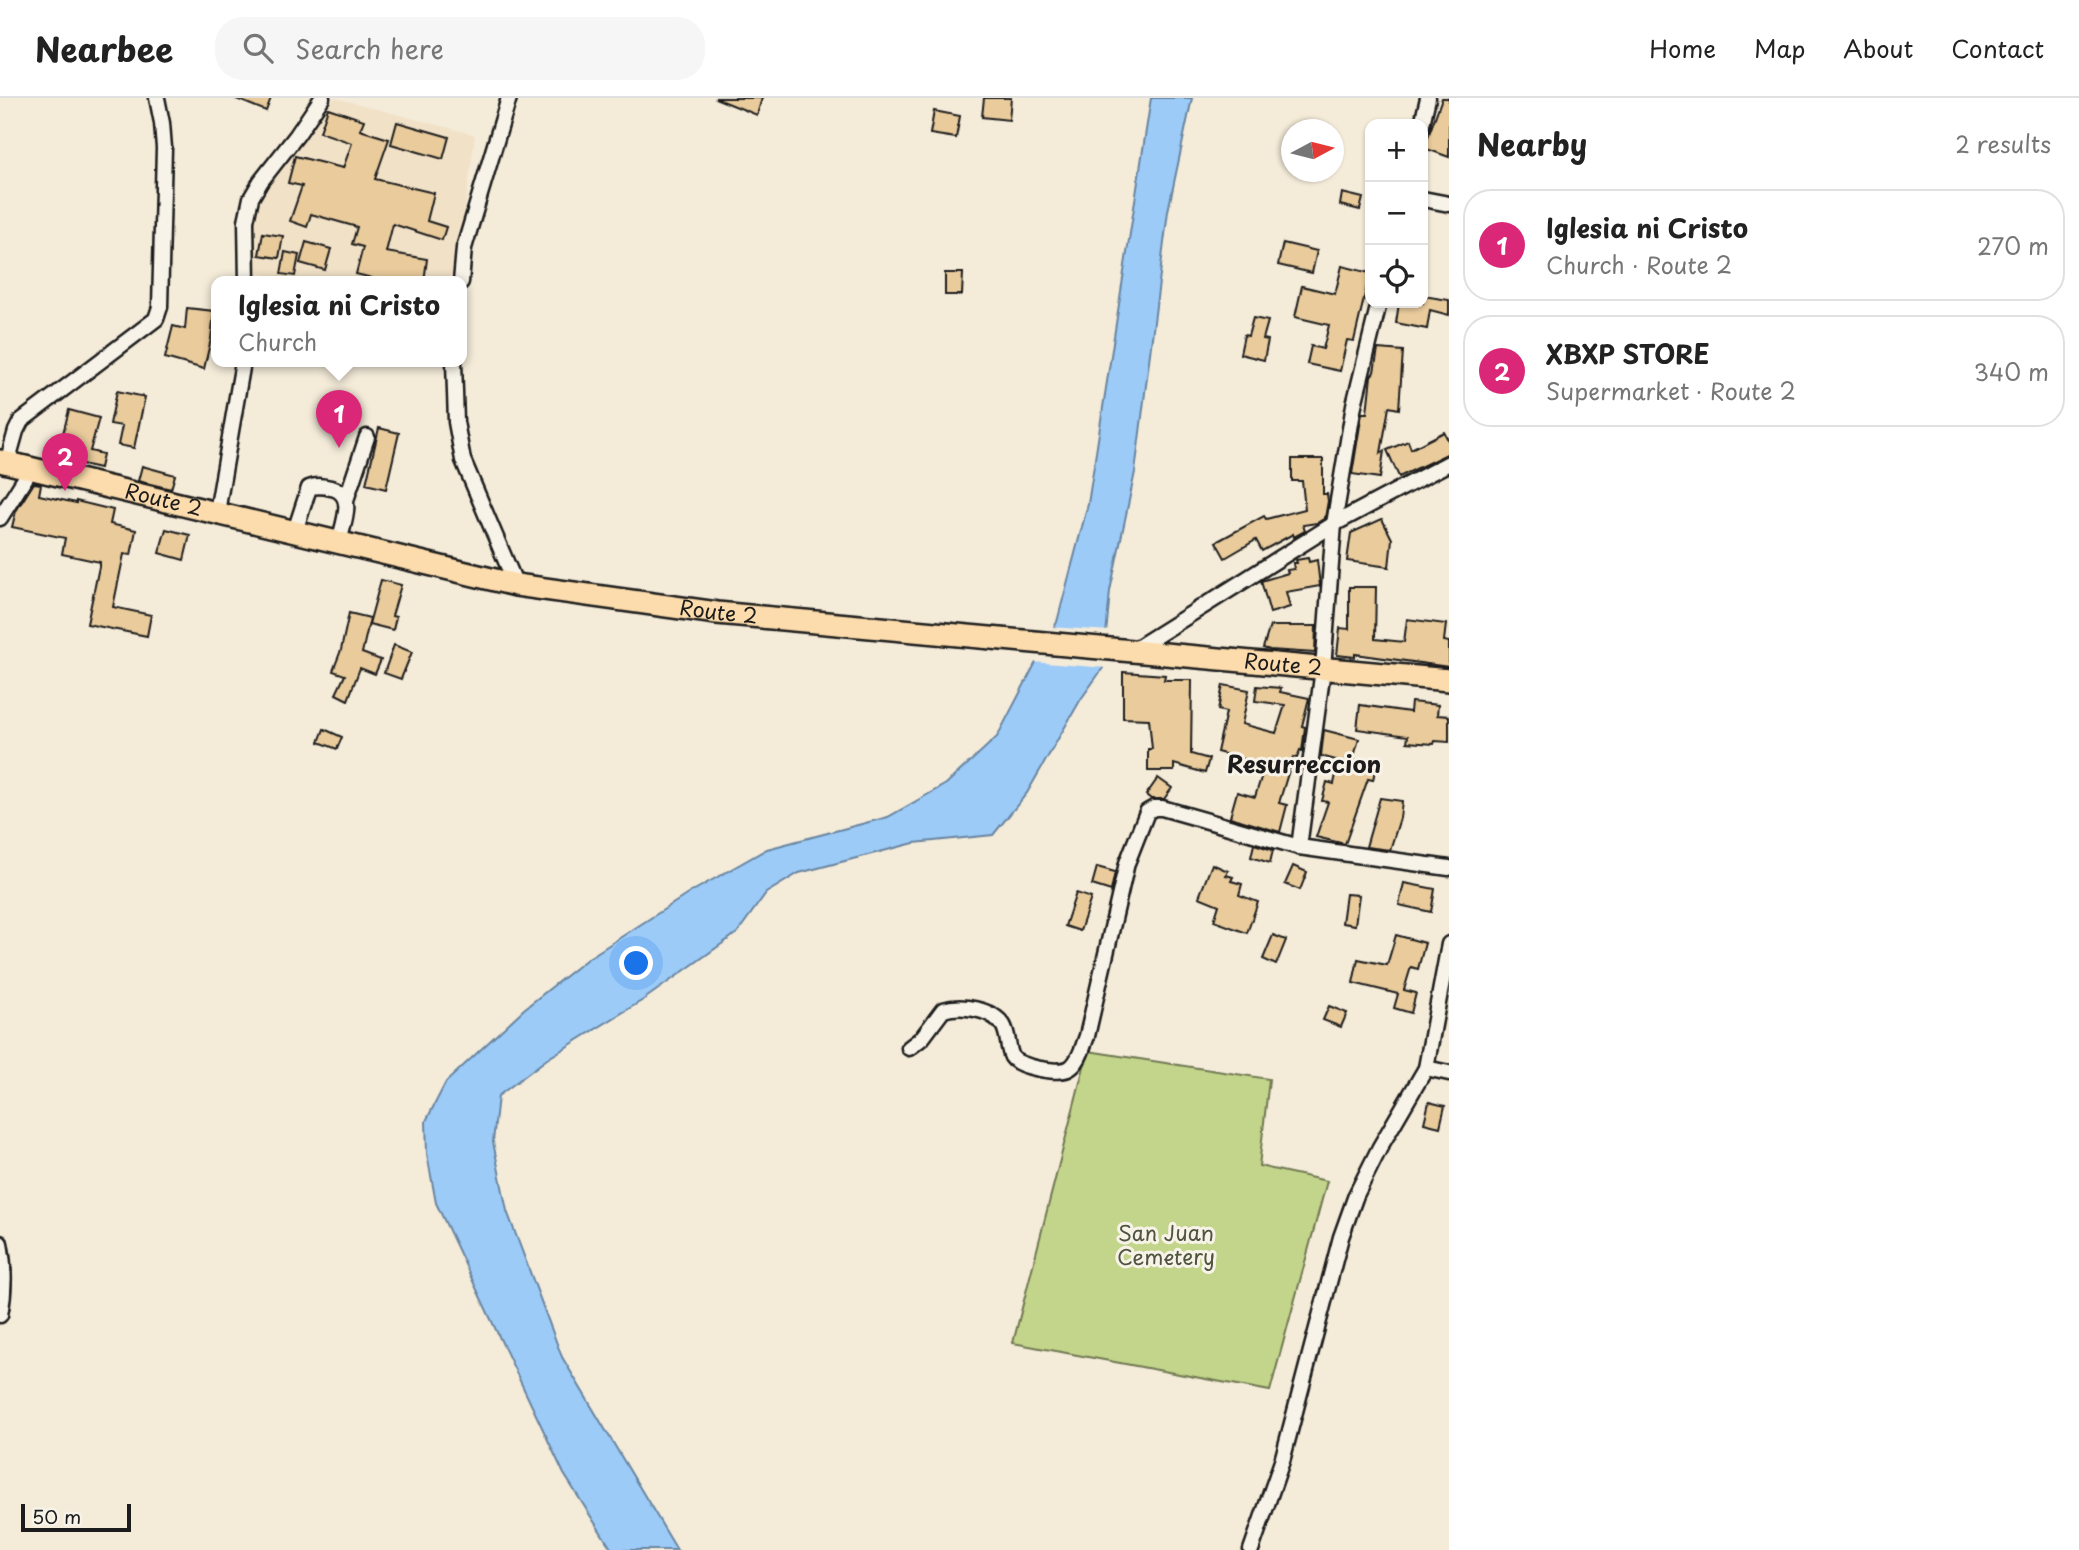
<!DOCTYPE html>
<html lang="en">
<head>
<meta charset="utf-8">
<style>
	:root { --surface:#fff; --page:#f6f6f6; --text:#222; --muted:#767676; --line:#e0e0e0; --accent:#db2777 }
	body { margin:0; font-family:"Playpen Sans",sans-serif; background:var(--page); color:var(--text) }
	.controls { position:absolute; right:21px; top:21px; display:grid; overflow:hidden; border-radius:14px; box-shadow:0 2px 5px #0004 }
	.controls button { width:63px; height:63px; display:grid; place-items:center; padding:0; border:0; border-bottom:2px solid var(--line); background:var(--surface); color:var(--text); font:35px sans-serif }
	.compass { position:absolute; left:1281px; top:21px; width:63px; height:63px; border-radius:50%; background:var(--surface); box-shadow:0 2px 5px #0004; rotate:83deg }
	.scale { position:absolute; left:21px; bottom:18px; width:110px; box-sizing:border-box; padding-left:7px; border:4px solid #1c1c1c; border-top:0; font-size:19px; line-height:24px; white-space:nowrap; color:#1c1c1c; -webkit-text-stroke:5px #f7f3e8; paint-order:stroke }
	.you { position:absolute; left:637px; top:866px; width:24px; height:24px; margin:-18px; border:5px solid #fff; border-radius:50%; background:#1a73e8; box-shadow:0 0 0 10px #1a73e833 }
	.badge { display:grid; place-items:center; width:46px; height:46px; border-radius:50%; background:var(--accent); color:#fff; font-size:23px; font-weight:700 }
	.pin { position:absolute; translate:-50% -58px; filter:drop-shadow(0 2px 4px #0008) }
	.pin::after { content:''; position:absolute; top:37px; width:24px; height:21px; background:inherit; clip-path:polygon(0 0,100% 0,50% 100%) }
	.popup { position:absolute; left:211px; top:178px; width:256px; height:91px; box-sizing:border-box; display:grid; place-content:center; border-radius:14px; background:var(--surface); filter:drop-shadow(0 2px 5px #0005); font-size:23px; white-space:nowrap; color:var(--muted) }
	.popup b { font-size:26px; color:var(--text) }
	.popup::after { content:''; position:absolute; left:50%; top:100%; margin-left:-14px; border:14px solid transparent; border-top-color:var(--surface) }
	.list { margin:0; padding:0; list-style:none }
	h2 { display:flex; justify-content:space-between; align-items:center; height:91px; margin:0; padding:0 28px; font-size:30px }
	h2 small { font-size:23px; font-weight:400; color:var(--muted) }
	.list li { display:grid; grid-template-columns:46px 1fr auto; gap:21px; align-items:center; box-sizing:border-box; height:112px; margin:0 14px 14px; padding:0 14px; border:2px solid var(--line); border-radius:28px }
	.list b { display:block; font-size:26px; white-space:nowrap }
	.list p { margin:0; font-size:23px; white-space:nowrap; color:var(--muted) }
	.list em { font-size:23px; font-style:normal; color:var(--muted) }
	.icon { flex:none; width:38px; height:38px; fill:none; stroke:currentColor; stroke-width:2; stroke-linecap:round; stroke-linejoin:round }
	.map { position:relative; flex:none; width:1449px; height:1452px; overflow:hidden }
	header { display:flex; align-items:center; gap:42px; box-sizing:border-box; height:98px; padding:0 35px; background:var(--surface); border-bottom:2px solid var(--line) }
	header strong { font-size:33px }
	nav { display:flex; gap:38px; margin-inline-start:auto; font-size:24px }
	.search { width:490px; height:63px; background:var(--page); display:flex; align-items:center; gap:18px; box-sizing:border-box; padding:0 24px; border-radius:28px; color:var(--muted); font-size:26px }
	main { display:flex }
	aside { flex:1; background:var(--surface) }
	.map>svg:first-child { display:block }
</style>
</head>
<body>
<header>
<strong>Nearbee</strong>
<div class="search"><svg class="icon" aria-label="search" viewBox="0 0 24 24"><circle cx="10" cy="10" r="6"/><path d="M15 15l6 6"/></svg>Search here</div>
<nav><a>Home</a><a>Map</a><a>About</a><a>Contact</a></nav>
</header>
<main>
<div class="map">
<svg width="1449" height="1452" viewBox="0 0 1449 1452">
	<rect width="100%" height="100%" fill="#f4ebd9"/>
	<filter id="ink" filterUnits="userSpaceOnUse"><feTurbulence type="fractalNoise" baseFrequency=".0143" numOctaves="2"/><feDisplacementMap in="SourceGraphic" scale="14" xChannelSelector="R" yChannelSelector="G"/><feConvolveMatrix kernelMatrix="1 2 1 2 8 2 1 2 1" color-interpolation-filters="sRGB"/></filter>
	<g filter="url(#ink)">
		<polygon fill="#f1e1c7" points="335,0 475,37 455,184 301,184 253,174 252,108 314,19"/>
		<polygon fill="#c3d58a" stroke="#707853" stroke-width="2" points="1088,953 1269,981 1259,1068 1327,1083 1270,1293 1013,1245"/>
		<polygon fill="#9ccbf8" stroke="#6985a0" stroke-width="2" points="1151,0 1192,0 1168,113 1135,374 1110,493 1103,570 1081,601 1027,695 993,737 914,745 799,775 766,795 737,835 643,902 547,961 498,998 493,1044 507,1113 562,1259 677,1452 612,1452 564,1376 436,1105 427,1056 426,1023 446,984 524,911 587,861 691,794 767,751 888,719 946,686 997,639 1057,524 1088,406"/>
		<polygon fill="#f4ebd9" points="1050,529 1110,533 1107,570 1032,564"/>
		<g fill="#e9cb9c" stroke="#1c1c1c" stroke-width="2">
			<polygon points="234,0 271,0 266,13"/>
			<polygon points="715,0 762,0 757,17"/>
			<polygon points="984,0 1011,0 1009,22 982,19"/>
			<polygon points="1442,0 1449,0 1449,59 1424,50"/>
			<polygon points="328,10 364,22 360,32 389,41 375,81 434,95 427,123 446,129 442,142 393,126 386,154 427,161 424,184 371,184 372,180 356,176 363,149 352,146 357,129 311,116 307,129 290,123 302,88 288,85 295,58 343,70 352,45 320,34"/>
			<polygon points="934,13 960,18 956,40 930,36"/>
			<polygon points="397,24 449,39 443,61 391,46"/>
			<polygon points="1342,95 1363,100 1360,112 1340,107"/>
			<polygon points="263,135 283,138 279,160 259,157"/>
			<polygon points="306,144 331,151 325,172 300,165"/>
			<polygon points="1283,145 1317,153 1312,175 1278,167"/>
			<polygon points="285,154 299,157 295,178 281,176"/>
			<polygon points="1342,168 1370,175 1354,243 1347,242 1340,273 1307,266 1311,248 1323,251 1329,227 1295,219 1302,188 1335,196"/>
			<polygon points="945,175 963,175 962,197 945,197"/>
			<polygon points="1423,198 1449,202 1449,217 1430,212 1427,231 1396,225 1399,205 1423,205"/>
			<polygon points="187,210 214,213 211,241 204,271 165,260 173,228 185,231"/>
			<polygon points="1253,220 1268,223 1263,241 1268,242 1264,262 1240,256 1244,237 1248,238"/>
			<polygon points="1378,251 1403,253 1399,311 1389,309 1381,355 1384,353 1380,380 1352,376 1362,315 1367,315 1371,278 1374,274"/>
			<polygon points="117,293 145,299 134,350 118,347 122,328 110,326"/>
			<polygon points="69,312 99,320 90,353 103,356 100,370 77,365 76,368 56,363"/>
			<polygon points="379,330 399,335 386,391 366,386"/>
			<polygon points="1444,334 1449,344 1449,355 1399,379 1387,352 1408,343 1411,351"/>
			<polygon points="1292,361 1323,361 1323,396 1327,396 1328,403 1325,420 1317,425 1303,427 1305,433 1294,439 1293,436 1262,453 1256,442 1225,460 1216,444 1264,418 1266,421 1305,411 1302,383 1292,383"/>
			<polygon points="142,368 175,377 171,391 138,383"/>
			<polygon points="34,385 41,386 39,397 76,405 76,403 113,412 110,426 136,432 131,457 124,456 113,509 151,517 147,538 87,526 100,464 62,456 65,440 12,429 16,413"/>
			<polygon points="1382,421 1392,441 1389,469 1347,463 1351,435"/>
			<polygon points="166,431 190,437 184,462 159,455"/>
			<polygon points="1308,460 1309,464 1317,462 1320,488 1286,494 1290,509 1270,515 1261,483 1288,475 1287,472 1294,471 1293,465 1297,465 1296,462"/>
			<polygon points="381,482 401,487 392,518 396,519 393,532 369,526"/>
			<polygon points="1349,489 1376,489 1375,541 1404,544 1407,521 1446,526 1444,543 1449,544 1449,569 1355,556 1355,559 1337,557 1340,530 1349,531"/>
			<polygon points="349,515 370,520 362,555 381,562 375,576 360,570 348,602 336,596 345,577 333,573 341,552"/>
			<polygon points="1270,528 1316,528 1315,555 1270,552 1263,550"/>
			<polygon points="394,547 412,554 401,581 384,575"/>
			<polygon points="1123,574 1165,577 1164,582 1192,582 1191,656 1209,661 1205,675 1174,666 1174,673 1148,673 1148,651 1152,651 1149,621 1123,620"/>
			<polygon points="1223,587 1249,592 1242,626 1276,635 1285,607 1255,603 1257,588 1281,590 1280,594 1309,600 1302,628 1305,629 1302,653 1300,652 1297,660 1293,659 1279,705 1287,707 1280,734 1230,719 1237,694 1255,699 1265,667 1217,654 1226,614 1218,612"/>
			<polygon points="1411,604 1438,607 1437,617 1449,618 1449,644 1435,643 1434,646 1407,644 1408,638 1357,631 1360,607 1410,614"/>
			<polygon points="324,631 342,639 337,651 319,644"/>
			<polygon points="1324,632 1359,641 1353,662 1376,667 1373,682 1368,681 1345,746 1316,739 1328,704 1322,703 1327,684 1334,686 1339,663 1321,658"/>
			<polygon points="1158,680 1172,690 1164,701 1151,701 1146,697"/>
			<polygon points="1380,700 1402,703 1400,720 1390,752 1366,749"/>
			<polygon points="1254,746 1273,752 1270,765 1251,759"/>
			<polygon points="1212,766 1228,773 1226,777 1233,779 1231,783 1242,786 1239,797 1258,804 1247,835 1214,823 1219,807 1199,799"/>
			<polygon points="1293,768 1307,774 1300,792 1285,786"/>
			<polygon points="1097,769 1115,774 1111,793 1092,787"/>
			<polygon points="1404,785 1435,791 1431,814 1399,807"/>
			<polygon points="1076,795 1091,800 1080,833 1065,828"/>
			<polygon points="1346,796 1359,797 1355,827 1342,825"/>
			<polygon points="1273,837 1286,842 1276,867 1263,861"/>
			<polygon points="1396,837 1425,845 1418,871 1411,869 1404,892 1416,895 1411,915 1394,910 1398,896 1353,885 1358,861 1387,867"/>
			<polygon points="1329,908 1347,915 1341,929 1323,922"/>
			<polygon points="1429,1004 1445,1008 1440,1029 1424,1025"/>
		</g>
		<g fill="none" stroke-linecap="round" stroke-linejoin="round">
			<g stroke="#1c1c1c" stroke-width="19">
				<g id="minor">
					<polyline points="1422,26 1428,0"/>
					<polyline points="1423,101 1449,106"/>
					<polyline points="247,184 246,123 251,100 261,83 297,37 322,0"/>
					<polyline points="461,184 464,150 509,0"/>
					<polyline points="1379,205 1354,307 1334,426 1323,571 1299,749 1449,770"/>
					<polyline points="454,264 456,324 463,362 516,487"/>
					<polyline points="7,365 16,333 21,323 156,221 160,209 164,50 162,25 157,0"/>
					<polyline points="346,402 367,339"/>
					<polyline points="217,414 243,264"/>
					<polyline points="0,420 31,371"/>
					<path d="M295,433L309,390C317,387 323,388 331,390C357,395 343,426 339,444"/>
					<polyline points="1132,553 1334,426 1449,365"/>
					<path d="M909,950L922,940L943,912C961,906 992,911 1003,927C1009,937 1007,949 1012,959C1018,969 1057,976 1068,971C1079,966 1083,948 1087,938L1127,765L1147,714L1154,710H1162L1299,749"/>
					<polyline points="1426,970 1449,975"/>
					<path d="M0,1145C5,1170 5,1192 0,1217"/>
					<polyline points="1251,1452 1282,1363 1341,1139 1356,1097 1380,1049 1426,970 1449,846"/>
				</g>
			</g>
			<g stroke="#1c1c1c" stroke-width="26">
				<g id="highway">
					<path id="s1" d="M0,363L516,487L717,515L1449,582"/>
				</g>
			</g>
			<use href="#minor" stroke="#f7f3e8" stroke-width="14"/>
			<use href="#highway" stroke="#fcdcac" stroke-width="21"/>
		</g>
	</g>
	<g text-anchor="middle" stroke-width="6" stroke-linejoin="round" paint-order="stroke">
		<g font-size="21" fill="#1c1c1c" stroke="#f7f3e8">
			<text dy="7" stroke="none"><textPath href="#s1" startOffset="168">Route 2</textPath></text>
			<text dy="7" stroke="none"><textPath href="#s1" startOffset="735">Route 2</textPath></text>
			<text dy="7" stroke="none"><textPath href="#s1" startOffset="1302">Route 2</textPath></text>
		</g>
		<g font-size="21" fill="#4e543d" stroke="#f7f3e8">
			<text x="1166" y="1143">San Juan<tspan x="1166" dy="24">Cemetery</tspan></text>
		</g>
		<g font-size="24" font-weight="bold" fill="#1c1c1c" stroke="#f7f3e8">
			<text x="1304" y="675">Resurreccion</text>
		</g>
	</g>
</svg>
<div class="controls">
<button>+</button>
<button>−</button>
<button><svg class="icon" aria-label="locate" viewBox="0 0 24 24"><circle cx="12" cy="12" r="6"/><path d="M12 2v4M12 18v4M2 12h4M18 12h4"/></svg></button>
</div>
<svg class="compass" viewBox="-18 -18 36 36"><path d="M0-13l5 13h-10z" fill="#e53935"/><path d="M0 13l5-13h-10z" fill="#767676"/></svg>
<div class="scale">50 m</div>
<div class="you"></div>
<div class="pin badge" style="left:339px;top:350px">1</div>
<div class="popup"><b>Iglesia ni Cristo</b>Church</div>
<div class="pin badge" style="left:65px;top:393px">2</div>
</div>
<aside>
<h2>Nearby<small>2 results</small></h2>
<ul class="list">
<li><span class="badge">1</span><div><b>Iglesia ni Cristo</b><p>Church · Route 2</p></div><em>270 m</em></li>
<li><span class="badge">2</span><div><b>XBXP STORE</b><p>Supermarket · Route 2</p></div><em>340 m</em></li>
</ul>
</aside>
</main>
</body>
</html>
